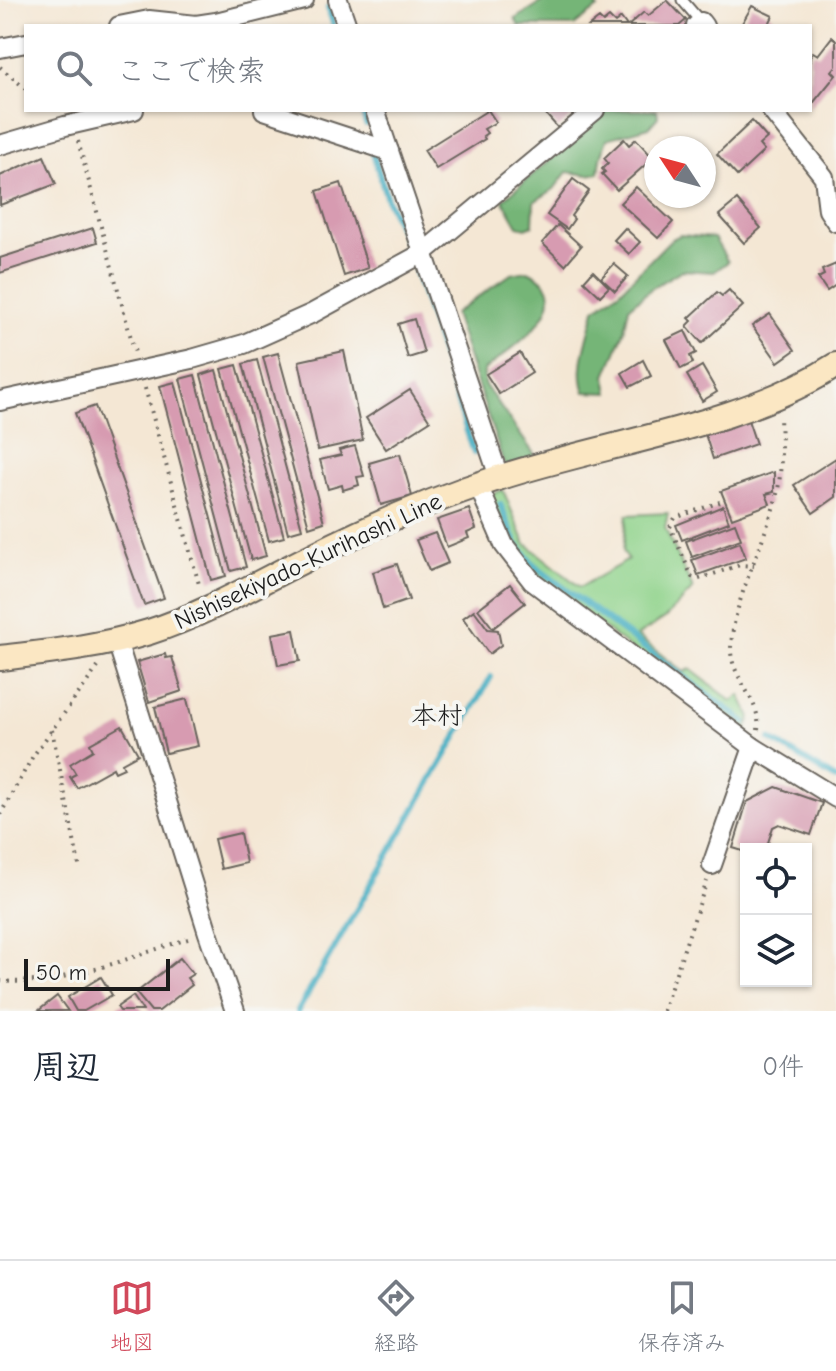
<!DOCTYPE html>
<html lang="ja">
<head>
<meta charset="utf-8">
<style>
	:root { --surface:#fff; --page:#f6f6f7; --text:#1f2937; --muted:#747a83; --line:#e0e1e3; --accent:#d1495b }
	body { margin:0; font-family:"Comic Neue","Klee One",sans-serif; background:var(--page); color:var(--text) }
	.controls { position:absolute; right:24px; bottom:24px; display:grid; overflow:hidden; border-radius:0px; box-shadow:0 2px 6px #0004 }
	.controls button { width:72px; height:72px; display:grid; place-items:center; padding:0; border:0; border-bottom:2px solid var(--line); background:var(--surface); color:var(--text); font:40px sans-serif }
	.compass { position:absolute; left:644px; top:136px; width:72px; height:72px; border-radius:50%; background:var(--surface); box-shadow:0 2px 6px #0004; rotate:306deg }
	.scale { position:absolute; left:24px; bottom:20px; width:146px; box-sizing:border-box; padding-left:8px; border:4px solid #1c1c1c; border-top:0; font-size:22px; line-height:28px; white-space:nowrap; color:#1c1c1c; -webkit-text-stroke:6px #f6f6f2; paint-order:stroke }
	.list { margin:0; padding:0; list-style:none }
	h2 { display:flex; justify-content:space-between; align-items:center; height:104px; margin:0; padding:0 32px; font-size:34px }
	h2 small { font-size:26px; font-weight:400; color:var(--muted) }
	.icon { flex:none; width:44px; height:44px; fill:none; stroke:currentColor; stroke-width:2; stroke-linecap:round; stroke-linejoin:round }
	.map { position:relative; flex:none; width:836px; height:1011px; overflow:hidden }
	.search { position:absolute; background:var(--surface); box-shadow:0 2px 6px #0004; left:24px; right:24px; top:24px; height:88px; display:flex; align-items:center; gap:20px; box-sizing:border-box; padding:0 28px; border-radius:0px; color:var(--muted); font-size:30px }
	.sheet { height:248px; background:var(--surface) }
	nav { display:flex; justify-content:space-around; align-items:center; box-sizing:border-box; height:112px; border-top:2px solid var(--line); background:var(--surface); font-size:22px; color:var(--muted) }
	nav a { display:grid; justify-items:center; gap:4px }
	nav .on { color:var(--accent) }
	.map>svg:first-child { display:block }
</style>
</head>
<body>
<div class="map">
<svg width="836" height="1011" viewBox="0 0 836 1011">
	<rect width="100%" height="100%" fill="#f6f6f2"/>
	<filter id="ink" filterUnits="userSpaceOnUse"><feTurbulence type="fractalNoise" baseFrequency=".0125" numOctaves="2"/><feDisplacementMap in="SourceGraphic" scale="16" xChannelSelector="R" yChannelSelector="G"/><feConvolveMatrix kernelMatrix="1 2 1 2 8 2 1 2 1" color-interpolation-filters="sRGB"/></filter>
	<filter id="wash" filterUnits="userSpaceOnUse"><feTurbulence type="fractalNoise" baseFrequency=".006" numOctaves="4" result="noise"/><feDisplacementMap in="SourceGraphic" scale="32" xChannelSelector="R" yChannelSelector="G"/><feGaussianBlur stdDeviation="1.8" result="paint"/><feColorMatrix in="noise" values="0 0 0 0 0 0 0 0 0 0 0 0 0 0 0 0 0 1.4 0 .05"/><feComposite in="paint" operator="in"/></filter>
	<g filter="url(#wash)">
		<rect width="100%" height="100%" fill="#f4e7d4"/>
		<polygon fill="#90d38b" stroke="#567854" stroke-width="2" points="503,490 525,543 580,587 628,560 623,551 627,515 668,513 665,528 693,589 665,618 637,636 684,672 690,669 732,701 740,695 751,717 745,734 550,588 515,553 488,495"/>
		<g fill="#74b577" stroke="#48684a" stroke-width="2">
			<polygon points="545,0 592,0 598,8 574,26 519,26 515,19"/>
			<polygon points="608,110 657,110 658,117 649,127 607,139 601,158 599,173 589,175 567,172 554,189 534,202 533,225 526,228 518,226 503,200"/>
			<path d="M680,235L714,238L728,262L714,272L682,270L652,288L629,307L624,332L606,376L609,393L585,392C575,368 590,334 595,309L620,291L670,240Z"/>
			<path d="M528,271C588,299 509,351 484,370V384L537,458L505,467L454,314L511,274Z"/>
		</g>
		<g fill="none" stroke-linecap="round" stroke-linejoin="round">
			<g stroke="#44aec2" stroke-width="6">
				<polyline points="328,8 334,26"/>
				<polyline points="362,110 366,124"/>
				<polyline points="373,153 388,202 407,245"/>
				<polyline points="415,271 474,453"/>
				<polyline points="500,504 516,543 537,568 745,722"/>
				<polyline points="770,739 836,779"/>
				<polyline points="298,1011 491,677"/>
			</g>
		</g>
		<g id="blocks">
			<g fill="#d79bb1">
				<polygon points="667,0 686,20 679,26 628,26 644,12 648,16"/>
				<polygon points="752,6 773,16 768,26 741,25"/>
				<polygon points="609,17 615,23 621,18 627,26 589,26 599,18 603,22"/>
				<polygon points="832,37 836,40 836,66 832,71 836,75 810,107 810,56 813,52 818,55"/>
				<polygon points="488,110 496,122 484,129 487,133 483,136 485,139 436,169 424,150"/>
				<polygon points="542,110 579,110 558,128"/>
				<polygon points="752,121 767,138 759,145 764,151 737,176 717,154"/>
				<polygon points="624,139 629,145 636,139 653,158 617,190 602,174 605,172 602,169 608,163 604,158"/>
				<polygon points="44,156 56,184 0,205 0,176"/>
				<polygon points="573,179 589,191 571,216 574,219 567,229 547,215"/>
				<polygon points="341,183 368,268 344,276 317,191"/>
				<polygon points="636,187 673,222 658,238 620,203"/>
				<polygon points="737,200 761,228 744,243 719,215"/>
				<polygon points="558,225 581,246 565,265 542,243"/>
				<polygon points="93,228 97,242 0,273 0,258"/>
				<polygon points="625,228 640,242 629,254 614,240"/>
				<polygon points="614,264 628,276 615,291 601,278"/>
				<polygon points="836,264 836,285 827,291 818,278 824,275 822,270"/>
				<polygon points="593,271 609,287 600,296 584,281"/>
				<polygon points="729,290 743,306 702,343 687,326 692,321 689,318 717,292 722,296"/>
				<polygon points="770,314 795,350 778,362 752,326"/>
				<polygon points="414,319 424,353 408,358 398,324"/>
				<polygon points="685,331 696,353 690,356 693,363 681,369 666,340"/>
				<polygon points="344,351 363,440 318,450 299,361"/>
				<polygon points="278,353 324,522 309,527 263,357"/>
				<polygon points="520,353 532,373 499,394 486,374"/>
				<polygon points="257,360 302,529 288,533 243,364"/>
				<polygon points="643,360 651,376 630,387 622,373"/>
				<polygon points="237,365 284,537 269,541 222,369"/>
				<polygon points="702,366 717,392 702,401 687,375"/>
				<polygon points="216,370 266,556 251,560 201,375"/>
				<polygon points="195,375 246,567 231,571 180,379"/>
				<polygon points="175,382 226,576 211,580 160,386"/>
				<polygon points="410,390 430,421 386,449 366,418"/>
				<polygon points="95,406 164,598 144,605 75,413"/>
				<polygon points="748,420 756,444 713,459 705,434"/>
				<polygon points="355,446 364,476 357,477 359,485 343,490 342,485 328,489 320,460 341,455 339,450"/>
				<polygon points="400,454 412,496 381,505 369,463"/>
				<polygon points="836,458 836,497 813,513 794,485"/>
				<polygon points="774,472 774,492 766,494 770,504 732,518 721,491"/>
				<polygon points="723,506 729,522 682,540 676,525"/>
				<polygon points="469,509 476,529 467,533 469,538 447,547 437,520"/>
				<polygon points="735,523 741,539 692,557 686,541"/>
				<polygon points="435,533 448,563 429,571 416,540"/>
				<polygon points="740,542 746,558 698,575 692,560"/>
				<polygon points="397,564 409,600 383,609 373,572"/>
				<polygon points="510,584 525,603 493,628 478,609"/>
				<polygon points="474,610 488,629 498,630 501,645 489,654 463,618"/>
				<polygon points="294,630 300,661 278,665 272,634"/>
				<polygon points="165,654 166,658 172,657 182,691 149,702 137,662"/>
				<polygon points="187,699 198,746 166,753 155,707"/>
				<polygon points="122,726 138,754 122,763 124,768 115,772 113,768 77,788 70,777 76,774 70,764 93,750 90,744"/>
				<polygon points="776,787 822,803 811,835 779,824 773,827 766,849 746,849 746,852 733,848 747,802"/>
				<polygon points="240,833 246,863 221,869 214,839"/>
				<polygon points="180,958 193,974 187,978 192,985 159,1011 151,1011 136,993"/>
				<polygon points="101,977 112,995 84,1011 76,1011 68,997"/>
				<polygon points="57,996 68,1011 38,1011"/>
				<polygon points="133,996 143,1011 120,1011 117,1007"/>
			</g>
		</g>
	</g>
	<g filter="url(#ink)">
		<use href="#blocks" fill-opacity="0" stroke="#68635c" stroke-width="2"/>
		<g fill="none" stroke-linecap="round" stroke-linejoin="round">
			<g stroke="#68635c" stroke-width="13">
				<polyline id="service" points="682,0 701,22"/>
			</g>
			<g stroke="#68635c" stroke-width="22">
				<g id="minor">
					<polyline points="338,0 347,26"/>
					<polyline points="119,26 149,20 196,25 216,22 304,0"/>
					<polyline points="696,26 701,22 704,26"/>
					<polyline points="0,48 26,43"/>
					<polyline points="264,110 389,151"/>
					<polyline points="375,110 499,477"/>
					<polyline points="771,110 824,177 828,210 836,222"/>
					<polyline points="0,145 65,126 134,110"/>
					<polyline points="0,401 192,359 244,344 313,313 423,253 595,110"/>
					<polyline points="478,485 504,545 532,581 753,747 836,798"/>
					<polyline points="117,641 208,933 235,1011"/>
					<polyline points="712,865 753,747"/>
				</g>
			</g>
			<g stroke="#68635c" stroke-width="28">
				<path id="secondary" d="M0,658C51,652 100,647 149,632C205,614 256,584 308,558C369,527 433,499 498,478C607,442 740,427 836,365"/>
			</g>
			<g stroke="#68635c" stroke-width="4" stroke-dasharray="2 6" stroke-linecap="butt">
				<polyline points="0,67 26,89"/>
				<polyline points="78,141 135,353"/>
				<polyline points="145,388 200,588"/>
				<polyline points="720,502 675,518 670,527 692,577 699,579 740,565 754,566"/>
				<polyline points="52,730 80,870"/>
				<path d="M758,730C762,701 731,678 731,650C731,607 763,545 775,502C783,474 781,445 780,416"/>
				<polyline points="0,815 33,756 98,667"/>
				<path d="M0,981C64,987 131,956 191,938"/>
				<polyline points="663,1011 707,881"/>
			</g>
			<use href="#service" stroke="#fff" stroke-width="9"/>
			<use href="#minor" stroke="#fff" stroke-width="18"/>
			<use href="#secondary" stroke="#fbe7c3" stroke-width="24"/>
		</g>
	</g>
	<g text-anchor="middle" stroke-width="8" stroke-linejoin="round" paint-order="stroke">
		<g font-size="24" fill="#1c1c1c" stroke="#f6f6f2">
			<text transform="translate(308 561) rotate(-25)" y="8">Nishisekiyado-Kurihashi Line</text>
		</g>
		<g font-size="26" fill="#1c1c1c" stroke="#f6f6f2">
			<text x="437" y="724">本村</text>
		</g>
	</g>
</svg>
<div class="controls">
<button><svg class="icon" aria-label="locate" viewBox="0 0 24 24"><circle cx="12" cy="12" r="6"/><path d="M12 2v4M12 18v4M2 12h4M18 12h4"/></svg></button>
<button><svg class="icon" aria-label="layers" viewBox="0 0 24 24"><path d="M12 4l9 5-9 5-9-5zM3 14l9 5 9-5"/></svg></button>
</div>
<svg class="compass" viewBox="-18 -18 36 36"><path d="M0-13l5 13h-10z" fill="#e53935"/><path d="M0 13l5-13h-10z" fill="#747a83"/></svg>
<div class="scale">50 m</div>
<div class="search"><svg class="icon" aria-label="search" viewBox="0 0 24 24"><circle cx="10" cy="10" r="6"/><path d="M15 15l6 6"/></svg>ここで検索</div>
</div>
<section class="sheet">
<h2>周辺<small>0件</small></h2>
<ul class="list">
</ul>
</section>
<nav>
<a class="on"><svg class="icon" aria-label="map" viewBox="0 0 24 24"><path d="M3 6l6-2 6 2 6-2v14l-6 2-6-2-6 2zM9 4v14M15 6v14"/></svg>地図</a>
<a><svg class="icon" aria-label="directions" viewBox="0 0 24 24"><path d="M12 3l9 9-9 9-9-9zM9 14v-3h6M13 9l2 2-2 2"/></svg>経路</a>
<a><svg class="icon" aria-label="saved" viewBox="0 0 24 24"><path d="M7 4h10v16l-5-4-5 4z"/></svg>保存済み</a>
</nav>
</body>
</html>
